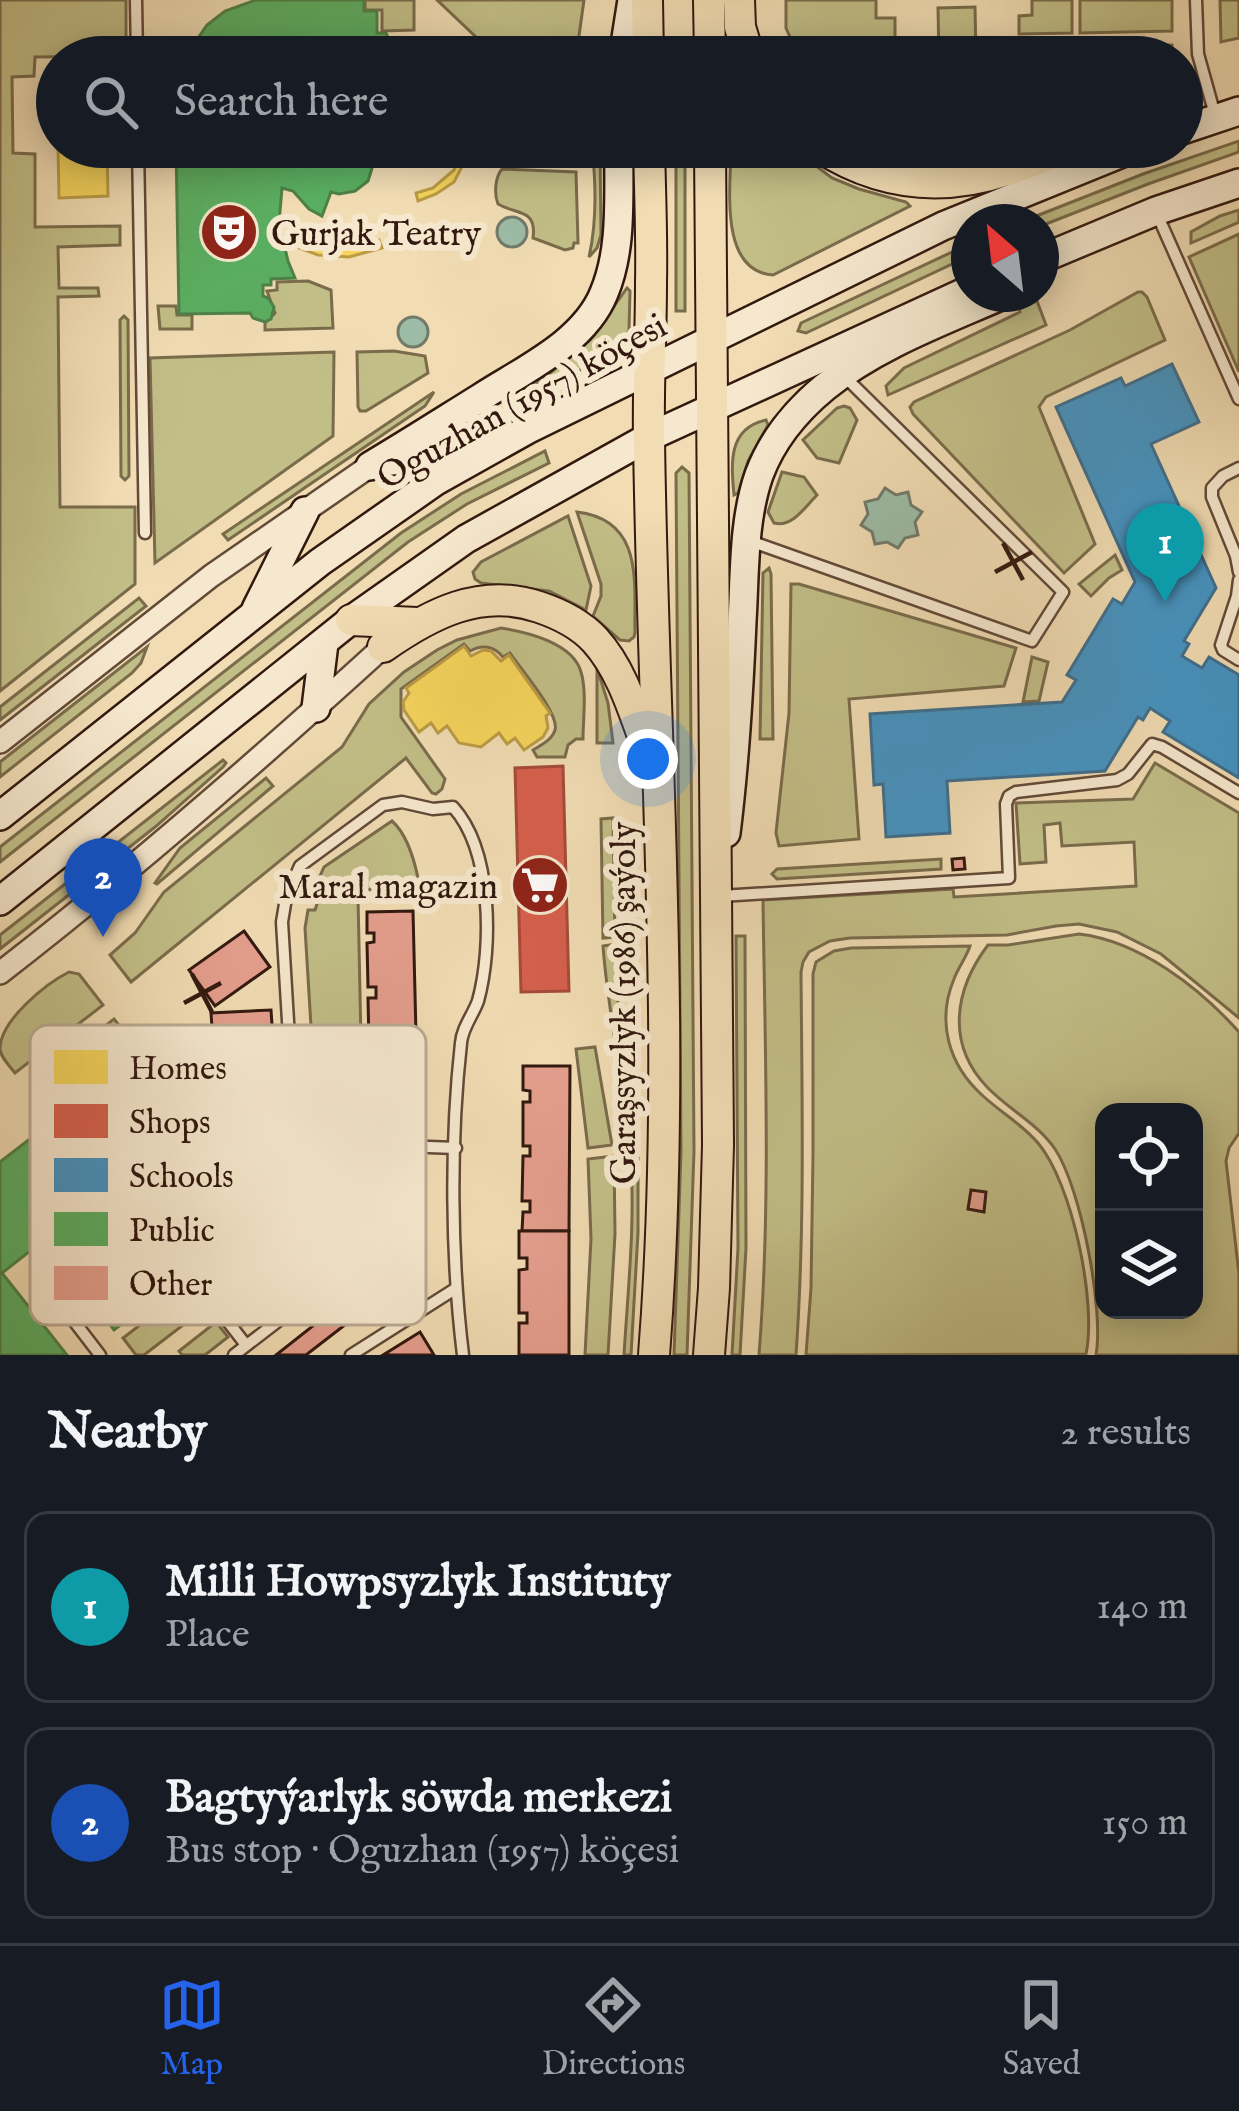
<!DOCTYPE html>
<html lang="en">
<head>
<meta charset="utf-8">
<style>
	:root { --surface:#171b24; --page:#20242c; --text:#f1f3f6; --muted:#9ea1a6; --line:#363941; --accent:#2563eb }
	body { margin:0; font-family:"IM FELL English",serif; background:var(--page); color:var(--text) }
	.controls { position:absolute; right:36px; bottom:36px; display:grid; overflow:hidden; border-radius:24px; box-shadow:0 6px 30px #0003 }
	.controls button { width:108px; height:108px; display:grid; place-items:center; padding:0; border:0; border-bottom:3px solid var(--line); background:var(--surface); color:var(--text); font:60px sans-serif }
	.compass { position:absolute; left:951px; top:204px; width:108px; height:108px; border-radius:50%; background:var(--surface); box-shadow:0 6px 30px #0003; rotate:332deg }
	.you { position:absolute; left:648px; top:759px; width:42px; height:42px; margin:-30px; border:9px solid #fff; border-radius:50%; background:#1a73e8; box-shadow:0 0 0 18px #1a73e833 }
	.badge { display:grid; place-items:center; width:78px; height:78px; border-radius:50%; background:var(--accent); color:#fff; font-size:39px; font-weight:700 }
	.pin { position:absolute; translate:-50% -99px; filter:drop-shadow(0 3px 6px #0008) }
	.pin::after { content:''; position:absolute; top:63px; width:42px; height:36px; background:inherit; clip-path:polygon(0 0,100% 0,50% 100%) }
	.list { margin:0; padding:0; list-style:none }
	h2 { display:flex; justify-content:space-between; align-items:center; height:156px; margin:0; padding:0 48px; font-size:51px }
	h2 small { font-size:39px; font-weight:400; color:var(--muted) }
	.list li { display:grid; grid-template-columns:78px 1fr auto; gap:36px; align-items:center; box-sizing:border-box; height:192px; margin:0 24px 24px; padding:0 24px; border:3px solid var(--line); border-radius:24px }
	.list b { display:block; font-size:45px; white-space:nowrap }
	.list p { margin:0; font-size:39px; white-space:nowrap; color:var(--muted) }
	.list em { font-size:39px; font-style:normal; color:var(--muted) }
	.icon { flex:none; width:66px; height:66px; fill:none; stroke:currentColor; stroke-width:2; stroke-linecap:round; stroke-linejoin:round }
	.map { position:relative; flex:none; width:1239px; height:1355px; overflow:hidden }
	.search { position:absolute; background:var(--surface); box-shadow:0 6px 30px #0003; left:36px; right:36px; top:36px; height:132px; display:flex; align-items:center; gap:30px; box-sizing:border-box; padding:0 42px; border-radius:66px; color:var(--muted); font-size:45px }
	.sheet { height:588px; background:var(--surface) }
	nav { display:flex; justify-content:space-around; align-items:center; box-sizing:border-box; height:168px; border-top:3px solid var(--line); background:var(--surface); font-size:33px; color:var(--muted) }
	nav a { display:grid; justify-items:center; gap:6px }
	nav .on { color:var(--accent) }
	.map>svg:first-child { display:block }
</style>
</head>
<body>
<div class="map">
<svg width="1239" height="1355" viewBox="0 0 1239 1355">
	<rect width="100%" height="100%" fill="#f1dcb3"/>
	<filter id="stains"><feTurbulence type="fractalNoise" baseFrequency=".00167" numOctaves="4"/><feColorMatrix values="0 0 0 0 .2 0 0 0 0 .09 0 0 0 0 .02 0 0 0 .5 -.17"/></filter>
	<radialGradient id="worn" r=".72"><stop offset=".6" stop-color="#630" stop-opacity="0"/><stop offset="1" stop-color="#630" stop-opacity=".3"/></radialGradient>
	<g fill="#c2be87" stroke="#7a6b4b" stroke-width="3" fill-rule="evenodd">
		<polygon points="0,0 126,0 126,56 35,57 34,76 12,77 13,153 35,154 35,227 120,226 120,245 58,247 59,288 98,288 99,296 58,297 60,507 135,507 135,584 0,691"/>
		<polygon points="365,0 414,0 414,30 382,31 382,10 365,10"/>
		<polygon points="437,0 584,0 576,57 491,57 477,38"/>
		<polygon points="786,0 876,0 876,18 895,18 895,57 799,57 786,28"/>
		<polygon points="1032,0 1072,0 1072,33 1019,34 1019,16 1032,15"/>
		<polygon points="1080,0 1172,0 1172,31 1080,33"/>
		<polygon points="1220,0 1239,0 1239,38 1221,42"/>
		<polygon points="975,7 976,57 939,57 938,8"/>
		<polygon points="1172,45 1172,56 1168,57 1019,57 1019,47"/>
		<polygon points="1239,141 1239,152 1148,184 1041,226 1041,222 1021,222 1143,174"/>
		<path d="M592,147H600L601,235L597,248L589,257C597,222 596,183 592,147Z"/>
		<rect x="676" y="147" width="9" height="164"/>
		<path d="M731,147H791L832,178L859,189L906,202L910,206L773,275C718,271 731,185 731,147Z"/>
		<polygon points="846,147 898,147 921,150 976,147 983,164 962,170 887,165"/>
		<path d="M502,169L576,172L578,243H574L573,248L565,250L533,238C537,208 516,215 498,204C494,194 495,177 502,169Z"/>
		<polygon points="1239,210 1239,222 1191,243 1191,232 1220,216"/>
		<polygon points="1239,234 1239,372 1189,257"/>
		<polygon points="969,244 969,256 806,333 798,331 801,323"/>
		<polygon points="308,281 331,290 333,328 265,330 265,323 275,313 267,291 277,290 277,282"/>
		<polygon points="627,288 630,291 629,330 621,349 536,393 533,387 590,340"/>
		<polygon points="1138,292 1142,292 1147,297 1165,340 1046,397 1039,407 1095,544 1064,573 913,414 910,407 914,402 1070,330"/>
		<polygon points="1037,301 1046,325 888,395 886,386 904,368 1020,312 1019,309"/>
		<polygon points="158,306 176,306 177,315 192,315 192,329 160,329"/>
		<polygon points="124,316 128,320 129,476 125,480 121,476 120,320"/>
		<polygon points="394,351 425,356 428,373 366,411 360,411 358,407 357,352"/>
		<polygon points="334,352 333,436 155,563 150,358"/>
		<polygon points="434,392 425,406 228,540 223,534"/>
		<polygon points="844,406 850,408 857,420 839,463 817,458 803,440 837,408"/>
		<path d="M766,420L768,425L748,461L738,493L734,495C731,463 728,428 766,420Z"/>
		<polygon points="545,451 549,463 467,504 408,542 0,862 0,847 401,533 461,494"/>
		<polygon points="682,467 689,473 694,1151 687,1355 674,1355 681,1152 676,473"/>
		<path d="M782,472L804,477L817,495C805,507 792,528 774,523L768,512Z"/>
		<path d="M577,512C644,520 634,582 635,632L634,637L629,641L620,640L593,616L601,596V584Z"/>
		<polygon points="568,516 591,586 586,610 549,591 481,583 475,579 473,572 481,562"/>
		<polygon points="1115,555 1122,570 1109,578 1091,596 1079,584"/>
		<polygon points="769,568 771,574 773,739 760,739 763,573"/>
		<polygon points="791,584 799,584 1016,648 1004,686 849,699 859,839 779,846 776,833 789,713"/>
		<polygon points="139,598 146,606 0,720 0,707"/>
		<path d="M501,628C527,632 573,643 581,672C587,692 583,719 583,739H576L568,745L565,757H537L533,750C541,745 552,740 555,730C560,714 520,668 510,653L503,657C494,646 482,644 470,651L464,644L401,689V717L445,779L442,789L436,794L432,793L406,758L131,982L110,955L135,933L164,892L342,747L369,704L404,672L437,650L457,640Z"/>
		<polygon points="147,647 141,663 132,673 0,777 0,762"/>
		<polygon points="1032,657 1048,662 1039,701 1023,702"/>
		<polygon points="597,668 608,703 613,743 597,743"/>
		<polygon points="223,760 226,763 223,767 155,827 0,949 0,935"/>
		<path d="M1155,763L1239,813V1018L1161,954L1117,932L1079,924L1056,926L1007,935L850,938L830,941L809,952L803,962L801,972C802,1100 805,1227 796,1355H759C771,1204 765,1051 763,900L953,889L954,897L1136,886L1134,842L1062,846L1060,823L1044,825L1046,862L1020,864L1016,803L1133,799Z"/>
		<polygon points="266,778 273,786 157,884 155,883 180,848"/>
		<polygon points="613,818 615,937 603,938 601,819"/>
		<path d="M392,821C408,835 415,862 419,883L411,888L313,892L324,867Z"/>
		<polygon points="941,859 941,869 777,879 772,874 777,869"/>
		<polygon points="358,897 362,1089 315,1092 305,928 308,910 315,910 319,898"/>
		<path d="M1079,934C1139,941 1199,987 1239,1032V1133L1229,1148L1226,1161L1239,1274V1355H1096C1104,1310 1081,1188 1055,1149C1037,1123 1009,1110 987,1087C946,1044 954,990 988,945H1008ZM1104,1112H1194V1310H1104Z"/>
		<polygon points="736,936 745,936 746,1248 740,1355 732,1355 738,1248"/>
		<path d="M616,944L619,1026L638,1153V1233L631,1355H624C628,1288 636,1217 630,1149C624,1081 608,1015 603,946Z"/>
		<path d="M970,946C966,958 958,968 954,979C936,1022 949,1065 982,1095C1000,1112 1022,1124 1038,1143C1072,1183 1097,1302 1086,1354L806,1355L811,1288L813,1154V974L816,962L834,951L851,948Z"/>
		<path d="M69,972L79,974L103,1005L15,1073C9,1065 1,1058 0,1049C0,1020 47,983 69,972Z"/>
		<polygon points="114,1019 130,1039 70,1086 54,1065"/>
		<polygon points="595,1047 612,1145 588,1148 576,1049"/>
		<polygon points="614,1156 615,1234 608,1355 585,1355 591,1239 588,1159"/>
		<polygon points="302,1255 314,1271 243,1325 231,1310"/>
		<polygon points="175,1298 191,1319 144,1355 136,1355 123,1338"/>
		<polygon points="216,1322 228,1337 205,1355 182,1355 179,1351"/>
	</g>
	<g fill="#9cbca7" stroke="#727a6a" stroke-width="3">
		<circle cx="512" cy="232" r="15"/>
		<circle cx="413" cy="332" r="15"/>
		<polygon points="885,488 896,495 908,492 911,505 922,512 915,522 918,535 905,538 898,548 887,542 875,544 872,532 861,525 868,514 865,502 878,499"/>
	</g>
	<g fill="#f6d55c" stroke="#bb9c45" stroke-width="3">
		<polygon points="58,147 107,147 108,196 59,198"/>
		<polygon points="463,147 470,147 469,153 454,182 436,194 418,201 416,193 433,188 454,170"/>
		<polygon points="379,240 382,248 349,257 318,255 299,248 302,241 334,250 364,246"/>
		<polygon points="464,646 471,656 483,650 491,651 501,661 509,655 550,713 546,716 548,728 543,737 524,750 515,738 507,744 499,733 481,747 459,743 447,726 438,733 431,723 419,732 404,710 403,702 409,693 406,688"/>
	</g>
	<polygon fill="#d6604d" stroke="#a54a3a" stroke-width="3" points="563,766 569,991 521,992 515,768"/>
	<polygon fill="#4393c3" stroke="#3e6e8d" stroke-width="3" points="1172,364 1199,422 1151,444 1216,588 1184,641 1189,644 1182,656 1202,668 1209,657 1239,675 1239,778 1163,732 1170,721 1150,708 1143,720 1138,717 1105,771 947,781 950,833 886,837 883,784 874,785 870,714 1062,702 1076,680 1067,675 1113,599 1122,604 1135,582 1056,407 1121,378 1125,386"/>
	<g fill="#5aae61" stroke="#4e8148" stroke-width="3">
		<polygon points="256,0 364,0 364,11 377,11 377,33 386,33 390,42 390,53 387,57 189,57 194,44 207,25 225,11"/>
		<polygon points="176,147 376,147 371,150 373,165 368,181 355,191 339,194 331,192 322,216 309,209 293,191 282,188 279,223 288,261 295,278 271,279 271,285 263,285 263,296 268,298 274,307 271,319 265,322 253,318 250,313 179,314"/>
		<polygon points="153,1057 294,1237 233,1283 140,1165 99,1197 169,1288 114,1330 44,1240 2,1273 67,1355 0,1355 0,1162 44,1128 54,1141 60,1135 57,1131 129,1076 132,1080 143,1071 140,1067"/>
	</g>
	<g fill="#e49e8d" stroke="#32180f" stroke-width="3">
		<polygon points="964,858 965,869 953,870 952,859"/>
		<polygon points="413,911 417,1076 370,1077 370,1054 377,1054 377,1042 369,1043 368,998 376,998 376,987 368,987 367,943 374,942 374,933 367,933 367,912"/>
		<polygon points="244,931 270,967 215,1006 189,970"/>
		<polygon points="271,1010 273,1039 213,1042 211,1013"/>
		<polygon points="523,1066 570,1066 569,1231 522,1231 523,1212 530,1212 530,1201 522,1201 523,1156 530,1156 530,1146 523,1146 523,1102 530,1102 530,1091 523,1090"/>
		<polygon points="971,1190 986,1192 984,1212 968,1209"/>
		<polygon points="519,1231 569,1231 569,1355 519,1355 519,1323 527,1323 527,1313 519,1313 519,1270 527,1269 527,1258 519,1258"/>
		<polygon points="338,1306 350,1321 306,1355 276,1355"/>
		<polygon points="420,1332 434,1355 383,1355"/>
	</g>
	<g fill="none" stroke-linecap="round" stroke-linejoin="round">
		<g stroke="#624938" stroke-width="15">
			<g id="lane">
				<polyline points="136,0 137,57"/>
				<polyline points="1196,0 1198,54 1215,115"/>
				<polyline points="138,147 145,533"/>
				<polyline points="1157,214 1239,399"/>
				<polyline points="1239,468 1223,476 1212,488 1212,497 1236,556 1239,572"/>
				<polyline points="750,541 1032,641 1063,592 844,376"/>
				<polyline points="1239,580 1237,596 1221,645 1223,650 1239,660"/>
				<polyline points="721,896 1009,878 1006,804 1009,796 1016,792 1117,780 1128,774 1152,744 1162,747 1239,793"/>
				<path d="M456,1148L348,1144C321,1134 301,1114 292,1087L282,922L286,898L300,866L383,805L402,802L433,809L453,807C492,850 493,946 478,1001C473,1015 462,1028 461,1043C450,1141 451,1257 463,1355"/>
				<polyline points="132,1198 246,1345"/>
				<polyline points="37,1273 100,1355"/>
				<polyline points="234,1355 321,1288"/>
				<polyline points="351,1355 455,1289"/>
			</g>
		</g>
		<g stroke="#624938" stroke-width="26">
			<g id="street">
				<polyline points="0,742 211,576 370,466"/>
				<path d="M0,973C133,870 259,760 383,647"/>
			</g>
		</g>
		<g stroke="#32180f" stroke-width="32">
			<g id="secondary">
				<polyline points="623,57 632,0"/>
				<polyline points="1182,130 1239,111"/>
				<polyline points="1041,259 1156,211 1239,183"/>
				<polyline points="392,461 495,437"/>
				<path d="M370,466C407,444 443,421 480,398C523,370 584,343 604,293C623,248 618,195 619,147"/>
				<polyline points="256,609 305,511"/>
				<polyline points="316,708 324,643"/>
				<polyline points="0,816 320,562 436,481 527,430 943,226 1137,147"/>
				<path d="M726,833C735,762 739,692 742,621C745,573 743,521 759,475C772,440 797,410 825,387C877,345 944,321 1005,294"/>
				<polyline points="0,901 351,620 466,539 649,437 969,290"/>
			</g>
		</g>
		<g stroke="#32180f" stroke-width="34">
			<g id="primary">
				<polyline points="647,0 648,57"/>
				<polyline points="709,0 710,57"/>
				<polyline points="739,0 740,27 749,57"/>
				<path d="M649,147C650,192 652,238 651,283C651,335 648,386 649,438C653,743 678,1050 654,1355"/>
				<path d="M820,147C879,185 941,192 1007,170C1031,163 1054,151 1078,147"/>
				<polyline points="351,620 417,623"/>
				<path d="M383,647C430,614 481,587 539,607C560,614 580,624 595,640C624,672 636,719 651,758"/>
				<polyline points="709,1355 714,1288 718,1145 710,147"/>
			</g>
		</g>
		<use href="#lane" stroke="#f6e8ce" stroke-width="10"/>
		<use href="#street" stroke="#f6e8ce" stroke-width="21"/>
		<use href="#secondary" stroke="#f6e8ce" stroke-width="27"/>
		<use href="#primary" stroke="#f1dcb3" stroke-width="30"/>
	</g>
	<path fill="none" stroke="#32180f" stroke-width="4.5" d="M1003,543L1023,580M995,572L1032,552M192,974L212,1012M184,1003L221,983"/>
	<defs>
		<g id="theatre-disc" transform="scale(3)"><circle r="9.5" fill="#8f2418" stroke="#f6e8ce"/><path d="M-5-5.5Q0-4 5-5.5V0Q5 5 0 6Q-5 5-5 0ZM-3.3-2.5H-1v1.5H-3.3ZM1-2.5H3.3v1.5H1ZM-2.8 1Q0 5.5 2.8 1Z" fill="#fff"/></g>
		<g id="supermarket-disc" transform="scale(3)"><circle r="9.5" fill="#8f2418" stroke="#f6e8ce"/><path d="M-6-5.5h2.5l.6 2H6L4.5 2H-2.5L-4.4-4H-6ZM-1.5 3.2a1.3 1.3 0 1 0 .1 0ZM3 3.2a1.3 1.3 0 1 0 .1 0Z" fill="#fff"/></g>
	</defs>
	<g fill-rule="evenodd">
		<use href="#theatre-disc" x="229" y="232"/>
		<use href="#supermarket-disc" x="540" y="885"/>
	</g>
	<g text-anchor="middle" stroke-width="12" stroke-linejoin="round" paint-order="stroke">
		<g font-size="36" fill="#32180f" stroke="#f6e8ce" text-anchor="start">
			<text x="271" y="245">Gurjak Teatry</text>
			<text x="498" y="898" text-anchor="end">Maral magazin</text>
		</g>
		<g font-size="36" fill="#32180f" stroke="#f6e8ce">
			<text transform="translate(521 400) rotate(-29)" y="13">Oguzhan (1957) köçesi</text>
			<text transform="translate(622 1003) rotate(-90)" y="13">Garaşsyzlyk (1986) şaýoly</text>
		</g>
	</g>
	<rect x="30" y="1025" width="396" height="300" rx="18" fill="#f6e8ce" stroke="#bbaa95" stroke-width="3"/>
	<rect x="54" y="1050" width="54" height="34" fill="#f6d55c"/>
	<rect x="54" y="1104" width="54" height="34" fill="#d6604d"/>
	<rect x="54" y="1158" width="54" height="34" fill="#4393c3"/>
	<rect x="54" y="1212" width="54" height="34" fill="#5aae61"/>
	<rect x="54" y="1266" width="54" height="34" fill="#e49e8d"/>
	<g font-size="33" fill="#32180f">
		<text x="129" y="1079">Homes</text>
		<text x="129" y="1133">Shops</text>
		<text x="129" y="1187">Schools</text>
		<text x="129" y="1241">Public</text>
		<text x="129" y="1295">Other</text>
	</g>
	<rect width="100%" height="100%" filter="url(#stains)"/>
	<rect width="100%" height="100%" fill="url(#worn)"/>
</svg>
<div class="controls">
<button><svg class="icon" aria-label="locate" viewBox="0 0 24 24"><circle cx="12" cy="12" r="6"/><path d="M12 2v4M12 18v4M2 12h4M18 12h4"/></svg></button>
<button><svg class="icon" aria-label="layers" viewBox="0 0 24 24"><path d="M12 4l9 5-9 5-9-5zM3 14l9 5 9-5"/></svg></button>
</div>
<svg class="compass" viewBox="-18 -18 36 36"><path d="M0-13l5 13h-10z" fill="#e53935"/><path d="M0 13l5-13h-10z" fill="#9ea1a6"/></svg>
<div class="you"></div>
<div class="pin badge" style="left:1165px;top:602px;background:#0f9aa8">1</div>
<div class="pin badge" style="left:103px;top:937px;background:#1a4fb4">2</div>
<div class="search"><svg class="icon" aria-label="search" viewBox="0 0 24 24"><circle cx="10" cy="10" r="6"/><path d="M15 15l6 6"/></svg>Search here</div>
</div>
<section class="sheet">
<h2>Nearby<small>2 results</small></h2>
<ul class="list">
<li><span class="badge" style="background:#0f9aa8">1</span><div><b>Milli Howpsyzlyk Instituty</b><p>Place</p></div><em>140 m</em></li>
<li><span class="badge" style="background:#1a4fb4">2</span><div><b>Bagtyýarlyk söwda merkezi</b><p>Bus stop · Oguzhan (1957) köçesi</p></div><em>150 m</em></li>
</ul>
</section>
<nav>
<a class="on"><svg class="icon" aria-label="map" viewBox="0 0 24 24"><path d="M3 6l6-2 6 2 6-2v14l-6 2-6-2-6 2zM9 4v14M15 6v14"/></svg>Map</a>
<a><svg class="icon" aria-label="directions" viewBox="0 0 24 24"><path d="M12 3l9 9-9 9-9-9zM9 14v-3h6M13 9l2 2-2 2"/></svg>Directions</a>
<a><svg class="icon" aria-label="saved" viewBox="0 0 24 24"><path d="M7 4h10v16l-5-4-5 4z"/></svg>Saved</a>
</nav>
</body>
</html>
